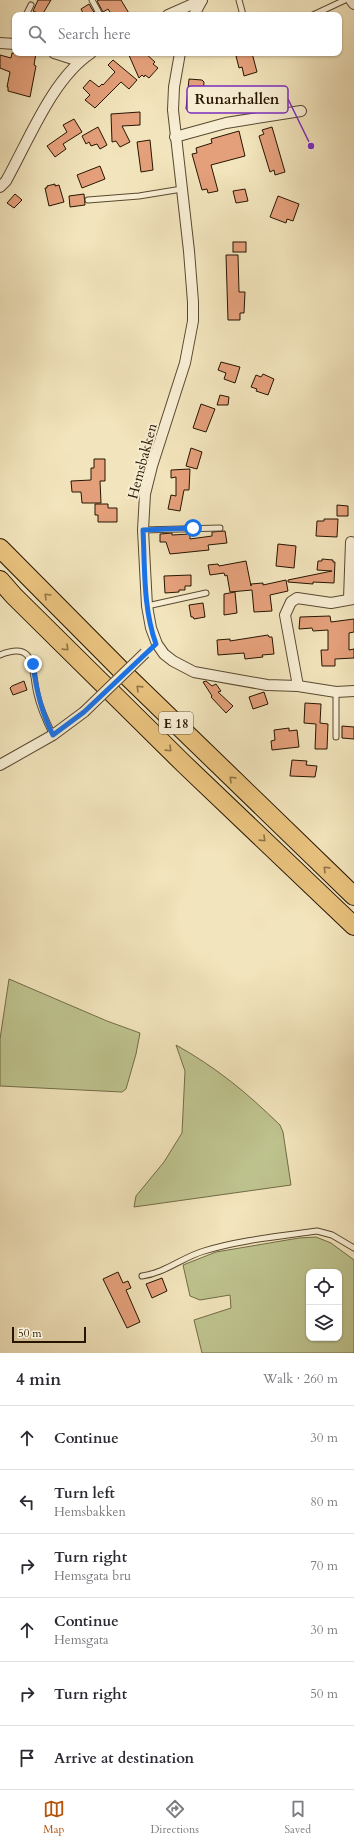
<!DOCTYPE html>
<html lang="en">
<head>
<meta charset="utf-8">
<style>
	:root { --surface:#fff; --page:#f7f7f7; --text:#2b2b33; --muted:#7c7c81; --line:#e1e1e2; --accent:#b45309 }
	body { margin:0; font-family:Cardo,serif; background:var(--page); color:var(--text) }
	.controls { position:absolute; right:12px; bottom:12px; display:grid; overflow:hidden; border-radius:8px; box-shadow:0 1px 3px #0004 }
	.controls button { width:36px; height:36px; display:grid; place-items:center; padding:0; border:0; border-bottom:1px solid var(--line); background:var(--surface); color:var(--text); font:20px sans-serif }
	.scale { position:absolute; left:12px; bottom:10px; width:74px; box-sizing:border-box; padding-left:4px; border:2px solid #261500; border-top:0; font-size:11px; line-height:14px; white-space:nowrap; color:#261500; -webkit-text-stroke:3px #f7edd3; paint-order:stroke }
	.stop { position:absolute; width:12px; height:12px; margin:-9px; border:3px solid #1a73e8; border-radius:50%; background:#fff }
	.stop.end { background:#1a73e8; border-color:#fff; box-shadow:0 1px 4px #0008 }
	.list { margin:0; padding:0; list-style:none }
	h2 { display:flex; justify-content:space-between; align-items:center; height:52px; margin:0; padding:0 16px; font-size:17px }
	h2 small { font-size:13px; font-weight:400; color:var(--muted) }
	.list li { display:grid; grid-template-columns:26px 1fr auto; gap:12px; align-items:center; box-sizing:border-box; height:64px; padding:0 16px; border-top:1px solid var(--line) }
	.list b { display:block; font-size:15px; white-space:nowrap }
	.list p { margin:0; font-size:13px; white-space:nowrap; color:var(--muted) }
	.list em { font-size:13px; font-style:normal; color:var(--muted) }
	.icon { flex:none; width:22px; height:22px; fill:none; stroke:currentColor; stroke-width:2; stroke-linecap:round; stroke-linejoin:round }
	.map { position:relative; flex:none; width:354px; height:1353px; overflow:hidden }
	.search { position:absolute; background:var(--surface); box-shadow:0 1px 3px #0004; left:12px; right:12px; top:12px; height:44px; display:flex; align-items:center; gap:10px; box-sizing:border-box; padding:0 14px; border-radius:8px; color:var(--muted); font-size:15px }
	.sheet { height:436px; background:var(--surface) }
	nav { display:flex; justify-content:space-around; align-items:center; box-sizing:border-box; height:56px; border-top:1px solid var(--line); background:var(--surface); font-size:11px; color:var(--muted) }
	nav a { display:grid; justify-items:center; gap:2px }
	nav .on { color:var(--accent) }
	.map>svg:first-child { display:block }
</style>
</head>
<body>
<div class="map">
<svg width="354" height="1353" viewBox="0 0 354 1353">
	<rect width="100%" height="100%" fill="#f2e4bc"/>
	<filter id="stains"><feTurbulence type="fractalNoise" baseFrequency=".005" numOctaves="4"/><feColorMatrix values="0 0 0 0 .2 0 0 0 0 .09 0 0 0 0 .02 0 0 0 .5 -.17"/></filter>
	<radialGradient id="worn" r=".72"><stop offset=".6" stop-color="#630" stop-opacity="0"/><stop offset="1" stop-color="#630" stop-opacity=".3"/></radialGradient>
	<g fill="#bec38e" stroke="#726c47" fill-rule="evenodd">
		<polygon points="9,979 107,1021 140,1033 136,1054 126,1089 122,1092 0,1086 0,1039"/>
		<path d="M176,1045C217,1068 246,1092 280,1125L283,1132L291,1185L134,1207L136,1196L164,1162L182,1133L185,1071Z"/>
		<path d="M316,1237L331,1243L354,1260V1353H202L194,1320L231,1308L230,1295L200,1300L190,1296L183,1265L216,1252L299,1238ZM309,1272H339V1338H309Z"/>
	</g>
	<g fill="#e4a07b" stroke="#261500">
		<polygon points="38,0 51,0 42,15 33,11"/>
		<polygon points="99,0 121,0 130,15 112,15 108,9 103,12 97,1"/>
		<polygon points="89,4 95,14 84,15 81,9"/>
		<polygon points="12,53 36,53 34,65 36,66 30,97 8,91 8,87 7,87 10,72 0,68 0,55 11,58"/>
		<polygon points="128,53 145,53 155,62 153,64 158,68 149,78 145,75 144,77 142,75 139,78"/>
		<polygon points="246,53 252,53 257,72 244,76 242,67 239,68 236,56"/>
		<polygon points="113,60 137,80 129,89 121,82 95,108 85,100 90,95 83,88 90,80 99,87 102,84 103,85 115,72 108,65"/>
		<polygon points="189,79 202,80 204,82 203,96 214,97 214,110 186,109"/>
		<polygon points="140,112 140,125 122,126 130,142 120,147 116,141 112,142 111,114"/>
		<polygon points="74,119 82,132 63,144 66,149 55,157 47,146 67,132 63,125"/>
		<polygon points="98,127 107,145 100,149 97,144 91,146 89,142 86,144 82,136"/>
		<polygon points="272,127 285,172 275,175 274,170 270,172 259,136 264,134 262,130"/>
		<polygon points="239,131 245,156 211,165 218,191 208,193 207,189 202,190 192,154 197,153 196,148 212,143 211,139"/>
		<polygon points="150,140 153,170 141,172 137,142"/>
		<polygon points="100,166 105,179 82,188 77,175"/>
		<polygon points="55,184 55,186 59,185 64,202 49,206 45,188 47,188 47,186"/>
		<polygon points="245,189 248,201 236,203 233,191"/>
		<polygon points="15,194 22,200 14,208 7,203"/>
		<polygon points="84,194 85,205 70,207 69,196"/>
		<polygon points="278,196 299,204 293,221 287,219 286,223 270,217"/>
		<rect x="233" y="242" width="13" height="10"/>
		<polygon points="226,255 238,255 239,292 245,292 244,313 240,313 240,320 228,320"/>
		<polygon points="221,362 240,367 235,383 224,379 226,373 218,370"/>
		<polygon points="263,374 274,379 268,395 256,391 257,389 251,387 256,375 261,377"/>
		<polygon points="220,395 229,397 228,405 217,405"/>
		<polygon points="201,404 215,409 206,432 193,428"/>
		<polygon points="191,448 202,452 197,469 186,466"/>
		<polygon points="94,459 105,459 105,481 100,481 101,503 82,503 81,492 72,492 71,481 91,480 91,468 94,468"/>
		<polygon points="190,469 189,490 184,490 180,511 168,509 171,495 176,496 176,477 171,478 171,470"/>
		<polygon points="95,504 108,504 108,508 117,508 117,522 98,522 98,515 95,515"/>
		<polygon points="337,505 348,506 348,516 337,516"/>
		<polygon points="324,519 338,519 337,537 316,536 317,521 324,521"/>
		<polygon points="225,531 227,543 208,545 209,550 170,554 166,542 160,542 160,534 172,533 172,535 190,534 190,539 212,536 212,532"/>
		<polygon points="278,544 296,546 294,568 276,566"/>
		<polygon points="322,559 333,560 333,562 335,562 334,583 313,582 313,584 288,582 288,580 332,571 317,570 318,561 322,561"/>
		<polygon points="246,561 251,586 251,584 263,583 263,585 286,580 288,591 270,595 272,611 254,612 252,590 230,592 227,575 225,576 224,573 210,575 208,565 218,564 219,566"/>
		<polygon points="191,575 191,586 185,586 185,590 179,590 179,592 165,593 164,576"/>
		<polygon points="235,592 237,613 224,615 224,594"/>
		<polygon points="203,603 205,617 194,619 193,617 191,617 189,605"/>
		<polygon points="330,616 331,622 354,619 354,632 349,633 349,650 354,649 354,658 335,659 335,666 322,666 321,650 328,650 328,630 313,631 312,628 299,629 300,617"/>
		<polygon points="268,635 269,637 272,637 274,654 262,655 263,657 245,659 244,653 218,655 217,640 230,639 230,641"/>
		<polygon points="24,681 27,690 13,695 10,688 12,686"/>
		<polygon points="206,681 212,686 216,684 221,691 218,692 233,706 226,713 211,697 212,696 203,682"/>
		<polygon points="264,692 268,704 253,709 249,697"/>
		<polygon points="305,703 321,704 320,723 328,724 327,749 315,749 316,724 304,723"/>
		<polygon points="342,726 354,727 354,739 342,738"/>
		<polygon points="289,728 289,731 297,730 299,747 272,750 271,741 275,740 274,730"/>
		<polygon points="292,760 307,761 306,765 317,766 315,777 290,776"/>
		<polygon points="118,1272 123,1283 128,1281 131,1288 126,1290 140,1322 127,1328 103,1279"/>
		<polygon points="162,1278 167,1291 152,1298 146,1284"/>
	</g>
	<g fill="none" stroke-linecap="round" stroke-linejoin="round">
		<g stroke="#59492f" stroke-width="7">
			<g id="lane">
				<polyline points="92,0 100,15"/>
				<polyline points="239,0 243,15"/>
				<polyline points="26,15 31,5"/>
				<polyline points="313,15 345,0"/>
				<polyline points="88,200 139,196 182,189"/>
				<polyline points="143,530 220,528"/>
				<polyline points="147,606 206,593"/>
				<path d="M0,655C37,640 31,670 37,694C40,708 46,721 53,735"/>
				<polyline points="336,692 336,737"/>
				<path d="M142,1276C165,1273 183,1257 204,1251C239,1240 282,1236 317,1231L332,1235L354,1248"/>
			</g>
		</g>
		<g stroke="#59492f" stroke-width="12">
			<g id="street">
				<polyline points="351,0 354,4"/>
				<polyline points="168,15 202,0"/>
				<polyline points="194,15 202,0"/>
				<polyline points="0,43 15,44"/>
				<polyline points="54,53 79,61"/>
				<polyline points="180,53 174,87 173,110 189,251 193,302 193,321 185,363 152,466 145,494 143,530 147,606 151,628 157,644 164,654 173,661 194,672 267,685 298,686 336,692 354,691"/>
				<polyline points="175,137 226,123 301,111"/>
				<path d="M0,187L6,181C29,140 52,79 91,53"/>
				<polyline points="349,599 351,542"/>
				<polyline points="298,686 285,615 291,602 297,598 331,603 354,599"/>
				<polyline points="0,765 53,735 84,712"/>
			</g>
		</g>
		<g stroke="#261500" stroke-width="20">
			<g id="highway">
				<polyline points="0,548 129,678 354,896"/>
				<polyline points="0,580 14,596 184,764 354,926"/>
			</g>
		</g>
		<use href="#lane" stroke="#f7edd3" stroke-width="5"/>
		<use href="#street" stroke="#f7edd3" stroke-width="10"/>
		<use href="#highway" stroke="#e9c27e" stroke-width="18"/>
		<g stroke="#59492f" stroke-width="12" stroke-linecap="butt">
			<polyline id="street-bridge" points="84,712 145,653"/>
		</g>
		<use href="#street-bridge" stroke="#f7edd3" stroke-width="10"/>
	</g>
	<defs><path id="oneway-chevron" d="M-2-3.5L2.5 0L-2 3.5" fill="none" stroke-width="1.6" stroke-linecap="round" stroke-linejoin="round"/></defs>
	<g stroke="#917445">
		<use href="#oneway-chevron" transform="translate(47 596) rotate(-135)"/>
		<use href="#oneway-chevron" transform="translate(66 648) rotate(44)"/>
		<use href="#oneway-chevron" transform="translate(139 688) rotate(-136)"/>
		<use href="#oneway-chevron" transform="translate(169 749) rotate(44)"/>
		<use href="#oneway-chevron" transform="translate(232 779) rotate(-136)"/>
		<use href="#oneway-chevron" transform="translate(263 839) rotate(44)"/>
		<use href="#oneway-chevron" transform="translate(326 869) rotate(-136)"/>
	</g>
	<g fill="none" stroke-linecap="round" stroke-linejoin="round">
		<path stroke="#1a73e8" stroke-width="5" d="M33,664C36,690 41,712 53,735L84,712L156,644C143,608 145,568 143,530L193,528"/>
	</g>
	<g text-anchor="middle" stroke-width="4" stroke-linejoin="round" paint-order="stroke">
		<rect fill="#f7edd3" stroke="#65563f" stroke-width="1" x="159" y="712" width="34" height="22" rx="3"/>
		<g font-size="13" font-weight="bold" fill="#261500">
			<text x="176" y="728">E 18</text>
		</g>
		<g font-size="14" fill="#261500" stroke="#f7edd3">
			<text transform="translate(142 461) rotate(-75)" y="5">Hemsbakken</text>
		</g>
	</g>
	<path fill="none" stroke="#7b2cbf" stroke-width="1.5" d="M311 146L288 99"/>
	<circle fill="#7b2cbf" stroke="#f7edd3" stroke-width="1.5" cx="311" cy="146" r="4"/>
	<rect fill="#f7edd3" stroke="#7b2cbf" stroke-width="1.5" x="187" y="86" width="101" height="27" rx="4"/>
	<g font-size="15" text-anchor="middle" font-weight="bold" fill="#261500">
		<text x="237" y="104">Runarhallen</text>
	</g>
	<rect width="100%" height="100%" filter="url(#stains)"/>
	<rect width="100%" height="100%" fill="url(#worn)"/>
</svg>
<div class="controls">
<button><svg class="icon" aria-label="locate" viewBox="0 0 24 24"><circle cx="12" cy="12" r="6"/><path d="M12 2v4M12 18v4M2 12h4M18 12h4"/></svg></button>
<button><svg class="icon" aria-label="layers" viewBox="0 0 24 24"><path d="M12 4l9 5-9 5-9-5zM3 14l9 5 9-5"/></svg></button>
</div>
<div class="scale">50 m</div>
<div class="stop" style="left:193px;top:528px"></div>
<div class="stop end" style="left:33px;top:664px"></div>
<div class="search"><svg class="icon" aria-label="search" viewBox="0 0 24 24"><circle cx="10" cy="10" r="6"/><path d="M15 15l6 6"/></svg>Search here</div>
</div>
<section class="sheet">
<h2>4 min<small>Walk · 260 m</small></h2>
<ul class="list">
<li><svg class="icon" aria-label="ahead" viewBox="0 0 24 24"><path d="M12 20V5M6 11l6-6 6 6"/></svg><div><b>Continue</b></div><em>30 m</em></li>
<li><svg class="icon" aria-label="left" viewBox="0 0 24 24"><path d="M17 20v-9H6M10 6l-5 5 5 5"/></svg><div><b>Turn left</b><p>Hemsbakken</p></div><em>80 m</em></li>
<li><svg class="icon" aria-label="right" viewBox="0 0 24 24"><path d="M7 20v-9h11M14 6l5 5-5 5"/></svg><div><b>Turn right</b><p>Hemsgata bru</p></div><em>70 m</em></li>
<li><svg class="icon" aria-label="ahead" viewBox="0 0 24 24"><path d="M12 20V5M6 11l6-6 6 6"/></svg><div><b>Continue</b><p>Hemsgata</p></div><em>30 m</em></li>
<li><svg class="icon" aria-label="right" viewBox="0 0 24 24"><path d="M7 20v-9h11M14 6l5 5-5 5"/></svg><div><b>Turn right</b></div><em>50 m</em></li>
<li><svg class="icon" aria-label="arrive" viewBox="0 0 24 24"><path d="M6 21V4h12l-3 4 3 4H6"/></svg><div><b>Arrive at destination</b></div></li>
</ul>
</section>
<nav>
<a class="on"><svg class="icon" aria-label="map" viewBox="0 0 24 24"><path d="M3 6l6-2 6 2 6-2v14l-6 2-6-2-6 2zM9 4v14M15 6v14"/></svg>Map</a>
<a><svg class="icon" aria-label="directions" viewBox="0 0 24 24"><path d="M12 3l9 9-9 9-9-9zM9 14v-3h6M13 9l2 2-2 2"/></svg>Directions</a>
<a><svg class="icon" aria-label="saved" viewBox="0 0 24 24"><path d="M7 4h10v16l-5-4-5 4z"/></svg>Saved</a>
</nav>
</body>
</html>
